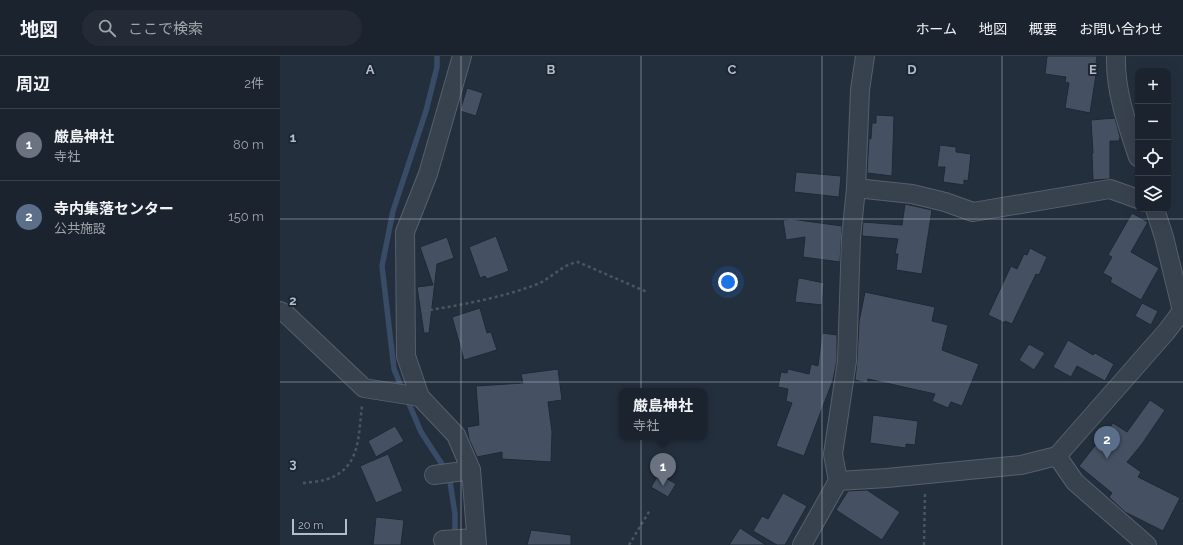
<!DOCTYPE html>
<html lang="ja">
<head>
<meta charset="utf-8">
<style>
	:root { --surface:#1b232e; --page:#242b36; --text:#f1f3f6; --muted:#a0a4aa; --line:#39404a; --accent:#8ab4f8 }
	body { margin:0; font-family:Raleway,"Noto Sans JP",sans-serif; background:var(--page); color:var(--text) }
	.controls { position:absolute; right:12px; top:12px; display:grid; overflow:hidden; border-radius:8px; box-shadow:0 4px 16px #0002 }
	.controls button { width:36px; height:36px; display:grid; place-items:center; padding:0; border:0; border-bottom:1px solid var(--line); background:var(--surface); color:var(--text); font:20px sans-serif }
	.scale { position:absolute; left:12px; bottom:10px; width:55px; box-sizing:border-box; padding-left:4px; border:2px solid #b4bcc9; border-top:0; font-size:11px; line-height:14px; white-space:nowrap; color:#b4bcc9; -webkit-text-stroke:3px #1d2633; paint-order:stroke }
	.you { position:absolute; left:448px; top:226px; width:14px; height:14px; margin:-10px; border:3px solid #fff; border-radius:50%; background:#1a73e8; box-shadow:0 0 0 6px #1a73e833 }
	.badge { display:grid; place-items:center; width:26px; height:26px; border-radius:50%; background:var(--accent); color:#fff; font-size:13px; font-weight:700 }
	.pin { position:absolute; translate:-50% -33px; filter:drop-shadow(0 1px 2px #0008) }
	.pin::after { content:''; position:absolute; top:21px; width:14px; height:12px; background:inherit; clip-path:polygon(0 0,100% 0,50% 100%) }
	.popup { position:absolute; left:339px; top:332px; width:88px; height:52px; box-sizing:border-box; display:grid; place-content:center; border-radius:8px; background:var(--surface); filter:drop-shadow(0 1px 3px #0005); font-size:13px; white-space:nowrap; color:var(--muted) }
	.popup b { font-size:15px; color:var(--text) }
	.popup::after { content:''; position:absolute; left:50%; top:100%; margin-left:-8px; border:8px solid transparent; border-top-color:var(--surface) }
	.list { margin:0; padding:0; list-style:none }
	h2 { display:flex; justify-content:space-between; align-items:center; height:52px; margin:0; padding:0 16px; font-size:17px }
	h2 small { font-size:13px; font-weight:400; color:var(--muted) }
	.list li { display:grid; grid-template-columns:26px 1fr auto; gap:12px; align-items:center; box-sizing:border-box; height:72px; padding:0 16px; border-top:1px solid var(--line) }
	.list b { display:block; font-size:15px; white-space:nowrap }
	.list p { margin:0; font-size:13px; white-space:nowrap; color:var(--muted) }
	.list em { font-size:13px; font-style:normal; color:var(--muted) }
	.icon { flex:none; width:22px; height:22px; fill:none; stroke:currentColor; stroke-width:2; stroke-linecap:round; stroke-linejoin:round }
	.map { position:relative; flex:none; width:903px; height:489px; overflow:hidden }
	header { display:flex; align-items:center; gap:24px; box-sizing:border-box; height:56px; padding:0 20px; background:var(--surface); border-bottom:1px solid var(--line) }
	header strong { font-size:19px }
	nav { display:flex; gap:22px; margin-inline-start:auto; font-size:14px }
	.search { width:280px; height:36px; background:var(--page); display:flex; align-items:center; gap:10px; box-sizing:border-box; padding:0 14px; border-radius:22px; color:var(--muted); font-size:15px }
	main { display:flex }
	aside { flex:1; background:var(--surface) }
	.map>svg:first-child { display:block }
</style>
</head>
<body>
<header>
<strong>地図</strong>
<div class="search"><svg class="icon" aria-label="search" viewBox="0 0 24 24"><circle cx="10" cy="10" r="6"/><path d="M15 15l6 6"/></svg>ここで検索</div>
<nav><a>ホーム</a><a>地図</a><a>概要</a><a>お問い合わせ</a></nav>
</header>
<main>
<aside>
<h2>周辺<small>2件</small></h2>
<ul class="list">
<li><span class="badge" style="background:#6b7280">1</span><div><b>厳島神社</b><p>寺社</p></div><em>80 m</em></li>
<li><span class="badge" style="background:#5c6f8a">2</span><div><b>寺内集落センター</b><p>公共施設</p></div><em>150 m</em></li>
</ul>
</aside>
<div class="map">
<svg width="903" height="489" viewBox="0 0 903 489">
	<rect width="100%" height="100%" fill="#242f3e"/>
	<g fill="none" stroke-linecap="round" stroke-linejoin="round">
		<g stroke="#394c67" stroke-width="5.5">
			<polyline points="123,335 114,313 102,210 113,155 146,55 157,11 157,0"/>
			<polyline points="127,343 141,376 169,419 175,458 175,481"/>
		</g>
	</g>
	<g fill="#455162" stroke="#1f2835">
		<polygon points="767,0 817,0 816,6 818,6 810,57 785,52 789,27 785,26 786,21 765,18"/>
		<polygon points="187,32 203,37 196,60 180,55"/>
		<polygon points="596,59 614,60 612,120 587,117 589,82 591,83 592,67 596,67"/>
		<polygon points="835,62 840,81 839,85 830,85 830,123 813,124 812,97 813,97 811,64"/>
		<polygon points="660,89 676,91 676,96 691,98 688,125 684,124 684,129 663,126 665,111 657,111"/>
		<polygon points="516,116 561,120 559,141 514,136"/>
		<polygon points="625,148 652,154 642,218 616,214 618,198 615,198 618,183 582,180 583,166 622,169"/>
		<polygon points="852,157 868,166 851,196 879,212 861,244 830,226 832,222 823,217 832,201 828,199"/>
		<polygon points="511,163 562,170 560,206 523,201 525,181 506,184 503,164"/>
		<polygon points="216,180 229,215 207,223 205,220 200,222 189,191"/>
		<polygon points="167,181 174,202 157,208 149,277 144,277 137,231 153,229 140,191"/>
		<polygon points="750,192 767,201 759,219 756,218 732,268 725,265 725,267 708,259 731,210 737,213 744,198 747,199"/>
		<polygon points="520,222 544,227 542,249 515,246 518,223"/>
		<polygon points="585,236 655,251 652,265 668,269 662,294 699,308 682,350 671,346 668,352 652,345 655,338 588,323 587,327 575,324 577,305 579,266"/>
		<polygon points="862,247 878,255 871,269 855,260"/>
		<polygon points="200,252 207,277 211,276 217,294 184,304 172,261"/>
		<polygon points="542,277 557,279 557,304 553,324 524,400 496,390 512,347 506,345 508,333 498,331 501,316 507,317 508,313 529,318 531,308 538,310"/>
		<polygon points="788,284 813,299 815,297 834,308 825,325 797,310 791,321 773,311"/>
		<polygon points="749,288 765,297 754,314 739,304"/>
		<polygon points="278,313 282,344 268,346 272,376 271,406 222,403 222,396 197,401 189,383 187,371 199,369 196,330 243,327 241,318"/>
		<polygon points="870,344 885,354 862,388 847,406 861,416 858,421 900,442 883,475 845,456 829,441 832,437 799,410 833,367 847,376"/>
		<polygon points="593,359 638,365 635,389 626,388 626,392 590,387"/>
		<polygon points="115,370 124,385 96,401 88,385"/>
		<polygon points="108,398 123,435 96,447 80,410"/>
		<polygon points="379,418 396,428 388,441 371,431"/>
		<polygon points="587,434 620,456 602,484 556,454 568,435"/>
		<polygon points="503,437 527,450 505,489 497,489 473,475 482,460 488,463"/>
		<polygon points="96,461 124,464 121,489 93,489"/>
		<polygon points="460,472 486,489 449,489"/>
		<polygon points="251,474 291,479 291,489 247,489"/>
	</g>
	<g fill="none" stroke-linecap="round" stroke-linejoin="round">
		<g stroke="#565f6c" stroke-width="20">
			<g id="minor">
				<polyline points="182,0 148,118 125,176 126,300 140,341 176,379 191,414 197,489"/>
				<path d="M836,0C835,35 847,68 858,101"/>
				<polyline points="576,132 632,138 665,146 693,156 830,133 858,143"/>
				<polyline points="875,153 884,181 902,255"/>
				<polyline points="0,255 6,258 84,332 140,341"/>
				<polyline points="777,400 795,426 867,489"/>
				<polyline points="154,419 191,414"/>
				<polyline points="558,425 607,422 741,409 777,400 886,276 902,255"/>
				<polyline points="163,484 196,482"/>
				<polyline points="522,489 558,425 553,398 567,305 571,182 576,132 580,34 585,0"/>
			</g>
		</g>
		<g stroke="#44595c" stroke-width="2.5" stroke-dasharray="3 3" stroke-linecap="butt">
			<path d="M144,255C181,249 220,242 255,229C270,224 282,208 298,206L367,236"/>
			<path d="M23,427C30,426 38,426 44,424C81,414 78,381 82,350"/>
			<polyline points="349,489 370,454"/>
			<polyline points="644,489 645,437"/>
		</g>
		<use href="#minor" stroke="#38414e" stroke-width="18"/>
	</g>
	<path fill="none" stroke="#b4bcc9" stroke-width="1" stroke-opacity="0.55" d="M181,0V489M361,0V489M542,0V489M722,0V489M0,163H903M0,326H903"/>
	<g font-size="13" text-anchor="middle" font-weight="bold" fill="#b4bcc9" stroke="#1d2633" stroke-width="4" stroke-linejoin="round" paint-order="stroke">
		<text x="90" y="18">A</text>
		<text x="271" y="18">B</text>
		<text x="452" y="18">C</text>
		<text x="632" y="18">D</text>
		<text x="813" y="18">E</text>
		<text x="13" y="86">1</text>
		<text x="13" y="249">2</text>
		<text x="13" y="412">3</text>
	</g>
</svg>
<div class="controls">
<button>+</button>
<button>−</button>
<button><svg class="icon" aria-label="locate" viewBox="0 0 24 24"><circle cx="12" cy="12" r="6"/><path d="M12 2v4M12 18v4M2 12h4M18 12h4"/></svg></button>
<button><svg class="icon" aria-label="layers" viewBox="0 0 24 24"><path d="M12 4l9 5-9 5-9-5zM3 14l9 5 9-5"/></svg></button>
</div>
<div class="scale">20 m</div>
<div class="you"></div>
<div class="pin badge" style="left:383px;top:430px;background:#6b7280">1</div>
<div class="popup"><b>厳島神社</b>寺社</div>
<div class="pin badge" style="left:827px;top:403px;background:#5c6f8a">2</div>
</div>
</main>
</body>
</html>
